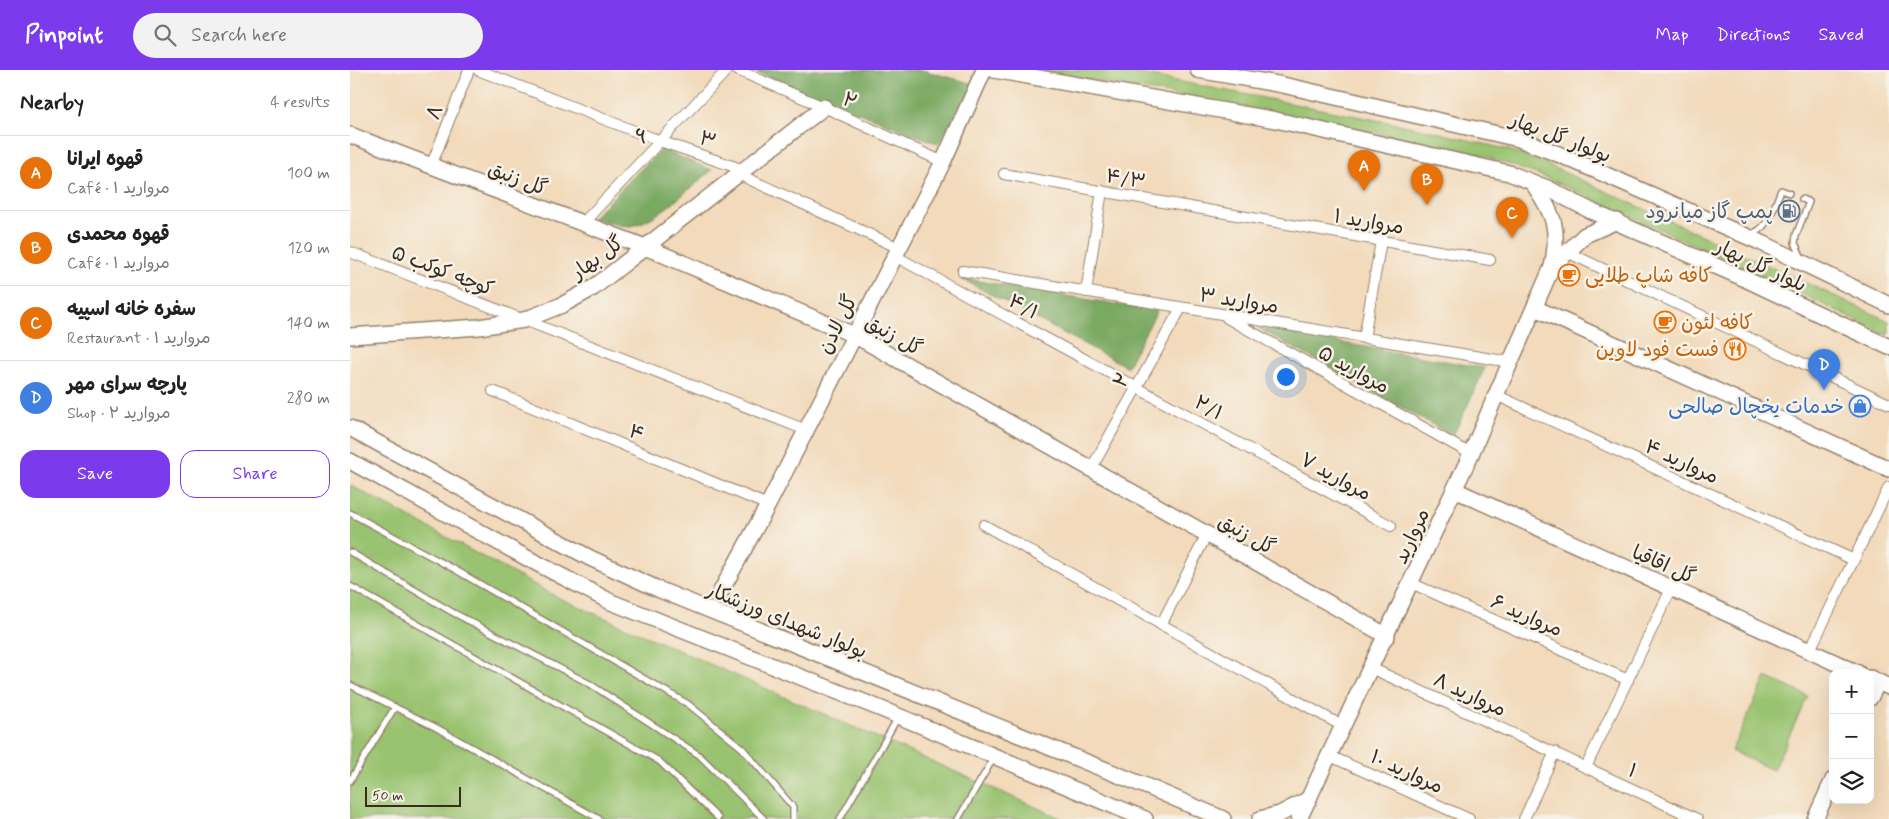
<!DOCTYPE html>
<html lang="en">
<head>
<meta charset="utf-8">
<style>
	:root { --surface:#fff; --page:#f2f2f2; --text:#202124; --muted:#757577; --line:#e0e0e0; --accent:#7c3aed }
	body { margin:0; font-family:Mynerve,"Playpen Sans Arabic",sans-serif; background:var(--page); color:var(--text) }
	.controls { position:absolute; right:15px; bottom:15px; display:grid; overflow:hidden; border-radius:10px; box-shadow:0 5px 20px #0002 }
	.controls button { width:45px; height:45px; display:grid; place-items:center; padding:0; border:0; border-bottom:1px solid var(--line); background:var(--surface); color:var(--text); font:25px sans-serif }
	.scale { position:absolute; left:15px; bottom:12px; width:96px; box-sizing:border-box; padding-left:5px; border:2px solid #3b2a1e; border-top:0; font-size:14px; line-height:18px; white-space:nowrap; color:#3b2a1e; -webkit-text-stroke:4px #f7f3e8; paint-order:stroke }
	.you { position:absolute; left:935px; top:306px; width:18px; height:18px; margin:-12px; border:4px solid #fff; border-radius:50%; background:#1a73e8; box-shadow:0 0 0 8px #1a73e833 }
	.badge { display:grid; place-items:center; width:32px; height:32px; border-radius:50%; background:var(--accent); color:#fff; font-size:16px; font-weight:700 }
	.pin { position:absolute; translate:-50% -41px; filter:drop-shadow(0 1px 2px #0008) }
	.pin::after { content:''; position:absolute; top:26px; width:18px; height:15px; background:inherit; clip-path:polygon(0 0,100% 0,50% 100%) }
	.list { margin:0; padding:0; list-style:none }
	h2 { display:flex; justify-content:space-between; align-items:center; height:65px; margin:0; padding:0 20px; font-size:21px }
	h2 small { font-size:16px; font-weight:400; color:var(--muted) }
	.list li { display:grid; grid-template-columns:32px 1fr auto; gap:15px; align-items:center; box-sizing:border-box; height:75px; padding:0 20px; border-top:1px solid var(--line) }
	.list b { display:block; font-size:19px; white-space:nowrap }
	.list p { margin:0; font-size:16px; white-space:nowrap; color:var(--muted) }
	.list em { font-size:16px; font-style:normal; color:var(--muted) }
	.actions { display:flex; gap:10px; padding:15px 20px }
	.actions a { flex:1; padding:11px 0; border:1px solid var(--accent); border-radius:15px; text-align:center; font-size:18px; color:var(--accent) }
	.actions .main { background:var(--accent); color:#fff }
	.icon { flex:none; width:28px; height:28px; fill:none; stroke:currentColor; stroke-width:2; stroke-linecap:round; stroke-linejoin:round }
	.map { position:relative; flex:none; width:1539px; height:749px; overflow:hidden }
	header { display:flex; align-items:center; gap:30px; box-sizing:border-box; height:70px; padding:0 25px; background:var(--accent); color:#fff }
	header strong { font-size:24px }
	nav { display:flex; gap:28px; margin-inline-start:auto; font-size:18px }
	.search { width:350px; height:45px; background:var(--page); display:flex; align-items:center; gap:12px; box-sizing:border-box; padding:0 18px; border-radius:28px; color:var(--muted); font-size:19px }
	main { display:flex }
	aside { flex:1; background:var(--surface) }
	.map>svg:first-child { display:block }
</style>
</head>
<body>
<header>
<strong>Pinpoint</strong>
<div class="search"><svg class="icon" aria-label="search" viewBox="0 0 24 24"><circle cx="10" cy="10" r="6"/><path d="M15 15l6 6"/></svg>Search here</div>
<nav><a>Map</a><a>Directions</a><a>Saved</a></nav>
</header>
<main>
<aside>
<h2>Nearby<small>4 results</small></h2>
<ul class="list">
<li><span class="badge" style="background:#e8710a">A</span><div><b>قهوه ایرانا</b><p>Café · مروارید ۱</p></div><em>100 m</em></li>
<li><span class="badge" style="background:#e8710a">B</span><div><b>قهوه محمدی</b><p>Café · مروارید ۱</p></div><em>120 m</em></li>
<li><span class="badge" style="background:#e8710a">C</span><div><b>سفره خانه اسپیه</b><p>Restaurant · مروارید ۱</p></div><em>140 m</em></li>
<li><span class="badge" style="background:#3f7fe0">D</span><div><b>پارچه سرای مهر</b><p>Shop · مروارید ۲</p></div><em>280 m</em></li>
</ul>
<div class="actions"><a class="main">Save</a><a>Share</a></div>
</aside>
<div class="map">
<svg width="1539" height="749" viewBox="0 0 1539 749">
	<rect width="100%" height="100%" fill="#f7f3e8"/>
	<filter id="ink" filterUnits="userSpaceOnUse"><feTurbulence type="fractalNoise" baseFrequency=".02" numOctaves="2"/><feDisplacementMap in="SourceGraphic" scale="10" xChannelSelector="R" yChannelSelector="G"/><feConvolveMatrix kernelMatrix="1 2 1 2 8 2 1 2 1" color-interpolation-filters="sRGB"/></filter>
	<filter id="wash" filterUnits="userSpaceOnUse"><feTurbulence type="fractalNoise" baseFrequency=".0096" numOctaves="4" result="noise"/><feDisplacementMap in="SourceGraphic" scale="20" xChannelSelector="R" yChannelSelector="G"/><feGaussianBlur stdDeviation="1.12" result="paint"/><feColorMatrix in="noise" values="0 0 0 0 0 0 0 0 0 0 0 0 0 0 0 0 0 1.4 0 .05"/><feComposite in="paint" operator="in"/></filter>
	<g filter="url(#wash)">
		<rect width="100%" height="100%" fill="#f2dabb"/>
		<g fill="#99c370" stroke="#6a7647">
			<polygon points="683,0 770,0 1078,60 1159,80 1196,94 1539,251 1539,266 1420,209 1192,106 1123,82 905,39"/>
			<polygon points="0,415 207,527 713,749 0,749"/>
			<polygon points="1416,607 1458,626 1423,700 1381,681"/>
		</g>
		<g fill="#7aa962" stroke="#5a6a40">
			<polygon points="401,0 572,0 624,14 588,74"/>
			<path d="M311,79L362,100C342,116 305,153 280,156C271,157 251,150 242,148Z"/>
			<polygon points="610,208 807,241 777,297"/>
			<polygon points="908,258 1135,298 1103,366"/>
		</g>
	</g>
	<g filter="url(#ink)">
		<g fill="none" stroke-linecap="round" stroke-linejoin="round">
			<g stroke="#96826c" stroke-width="8">
				<g id="lane">
					<polyline points="1452,129 1459,132 1446,165 1445,173 1452,188"/>
					<path d="M1400,164C1419,160 1424,136 1431,120L1439,123"/>
					<polyline points="0,443 104,499 338,634 392,678 443,737 443,749"/>
					<polyline points="0,482 102,542 240,614 349,685 414,749"/>
					<polyline points="0,516 309,691 368,748"/>
					<polyline points="0,615 85,657 249,749"/>
					<polyline points="0,711 45,637"/>
					<polyline points="490,749 547,649"/>
					<polyline points="608,749 643,689"/>
				</g>
			</g>
			<g stroke="#96826c" stroke-width="12">
				<g id="street">
					<polyline points="128,0 310,71 394,100"/>
					<polyline points="387,0 474,37 593,92"/>
					<polyline points="81,96 119,0"/>
					<polyline points="388,104 549,178"/>
					<polyline points="654,104 1140,190"/>
					<polyline points="233,153 377,0"/>
					<polyline points="0,182 456,360"/>
					<polyline points="1217,182 1539,334"/>
					<polyline points="545,186 1041,456"/>
					<polyline points="613,201 1160,292"/>
					<polyline points="736,222 752,121"/>
					<polyline points="877,248 1121,384"/>
					<polyline points="1014,268 1031,171"/>
					<polyline points="143,321 418,435"/>
					<polyline points="1146,325 1504,490"/>
					<polyline points="741,399 831,238"/>
					<polyline points="634,455 994,657"/>
					<polyline points="1061,513 1278,610"/>
					<polyline points="811,555 857,464"/>
					<polyline points="1460,580 1539,417"/>
					<polyline points="1021,598 1347,749"/>
					<polyline points="980,686 1119,749"/>
					<polyline points="1236,697 1321,519"/>
					<polyline points="1174,749 1205,682"/>
				</g>
			</g>
			<g stroke="#96826c" stroke-width="18">
				<g id="secondary">
					<polyline points="644,0 926,50 1159,103 1197,118 1243,142 1393,208 1539,277"/>
					<polyline points="848,0 933,15 1169,69 1208,84 1412,173 1539,235"/>
					<polyline points="0,65 295,177 504,265 1037,566"/>
					<polyline points="1202,197 1235,165 1267,151"/>
					<polyline points="1185,238 1539,399"/>
					<polyline points="0,266 129,257 174,250 212,235 243,218 474,37"/>
					<polyline points="0,358 240,488 310,520 803,719 873,749"/>
					<polyline points="0,391 177,488 261,532 529,638 795,749"/>
					<polyline points="1105,420 1508,603"/>
					<polyline points="370,523 418,435 593,92 634,0"/>
					<polyline points="1520,608 1539,617"/>
					<polyline points="1520,628 1528,612"/>
					<polyline points="910,749 930,744 959,729"/>
					<path d="M949,749L1121,384L1146,325L1202,197C1210,158 1204,144 1182,112"/>
					<polyline points="1465,749 1483,710"/>
				</g>
			</g>
			<use href="#lane" stroke="#fff" stroke-width="5"/>
			<use href="#street" stroke="#fff" stroke-width="10"/>
			<use href="#secondary" stroke="#fff" stroke-width="15"/>
		</g>
	</g>
	<defs>
		<g id="fuel-ring" transform="scale(1.125)"><circle r="9.5" fill="#f7f3e8" stroke="#5c6f8a" stroke-width="1.5"/><path d="M-5.5-6h7V0h2V4h1.3V-2.5L3-4.5l.8-.8L6-3V5H2.5V1h-1V6h-7ZM-4.2-4.7v3.2H.2V-4.7Z" fill="#5c6f8a"/></g>
		<g id="cafe-ring" transform="scale(1.125)"><circle r="9.5" fill="#f7f3e8" stroke="#e8710a" stroke-width="1.5"/><path d="M-5.5-4.5H6V0H3Q3 3.5 0 3.5H-2.5Q-5.5 3.5-5.5 0ZM3-3.2v2h1.7v-2ZM-6 4.5H4V6H-6Z" fill="#e8710a"/></g>
		<g id="restaurant-ring" transform="scale(1.125)"><circle r="9.5" fill="#f7f3e8" stroke="#e8710a" stroke-width="1.5"/><path d="M-5-6h1v4h1v-4h1v4h1v-4h1v5L-1.5 .5V6h-2V.5L-5-1ZM5-6V6H3V1.5H1.5Q1.5-4 5-6Z" fill="#e8710a"/></g>
		<g id="shop-ring" transform="scale(1.125)"><circle r="9.5" fill="#f7f3e8" stroke="#3f7fe0" stroke-width="1.5"/><path d="M-5-2.5h2.3a2.7 3.5 0 0 1 5.4 0H5L5.5 6h-11ZM-1.5-2.5h3a1.5 2.3 0 0 0-3 0Z" fill="#3f7fe0"/></g>
	</defs>
	<g fill-rule="evenodd">
		<use href="#fuel-ring" x="1439" y="141"/>
		<use href="#cafe-ring" x="1219" y="205"/>
		<use href="#cafe-ring" x="1315" y="252"/>
		<use href="#restaurant-ring" x="1385" y="279"/>
		<use href="#shop-ring" x="1510" y="336"/>
	</g>
	<g text-anchor="middle" stroke-width="5" stroke-linejoin="round" paint-order="stroke">
		<g font-size="20" fill="#3b2a1e" stroke="#f7f3e8">
			<text transform="translate(500 30) rotate(25)" y="7">۲</text>
			<text transform="translate(84 42) rotate(-68)" y="7">۸</text>
			<text transform="translate(292 65) rotate(-47)" y="7">۶</text>
			<text transform="translate(1211 67) rotate(21)" y="7">بولوار گل بهار</text>
			<text transform="translate(358 69) rotate(19)" y="7">۳</text>
			<text transform="translate(168 108) rotate(21)" y="7">گل زنبق</text>
			<text transform="translate(776 108) rotate(10)" y="7">۴/۳</text>
			<text transform="translate(1019 151) rotate(10)" y="7">مروارید ۱</text>
			<text transform="translate(247 187) rotate(-36)" y="7">گل بهار</text>
			<text transform="translate(1411 195) rotate(25)" y="7">بلوار گل بهار</text>
			<text transform="translate(93 200) rotate(21)" y="7">کوچه کوکب ۵</text>
			<text transform="translate(889 230) rotate(9)" y="7">مروارید ۳</text>
			<text transform="translate(674 236) rotate(29)" y="7">۴/۱</text>
			<text transform="translate(487 254) rotate(-63)" y="7">گل لادن</text>
			<text transform="translate(544 265) rotate(29)" y="7">گل زنبق</text>
			<text transform="translate(1004 299) rotate(29)" y="7">مروارید ۵</text>
			<text transform="translate(771 310) rotate(-60)" y="7">۲</text>
			<text transform="translate(859 337) rotate(29)" y="7">۲/۱</text>
			<text transform="translate(287 362) rotate(23)" y="7">۴</text>
			<text transform="translate(1332 391) rotate(25)" y="7">مروارید ۴</text>
			<text transform="translate(986 406) rotate(29)" y="7">مروارید ۷</text>
			<text transform="translate(897 464) rotate(29)" y="7">گل زنبق</text>
			<text transform="translate(1061 466) rotate(-65)" y="7">مروارید</text>
			<text transform="translate(1314 494) rotate(24)" y="7">گل اقاقیا</text>
			<text transform="translate(1177 545) rotate(24)" y="7">مروارید ۶</text>
			<text transform="translate(437 550) rotate(22)" y="7">بولوار شهدای ورزشکار</text>
			<text transform="translate(1120 624) rotate(25)" y="7">مروارید ۸</text>
			<text transform="translate(1283 700) rotate(25)" y="7">۱</text>
			<text transform="translate(1057 701) rotate(25)" y="7">مروارید ۱۰</text>
		</g>
		<g font-size="20" fill="#4e5e75" stroke="#f7f3e8" text-anchor="end">
			<text x="1423" y="148">پمپ گاز میانرود</text>
		</g>
		<g font-size="20" fill="#c56008" stroke="#f7f3e8" text-anchor="start">
			<text x="1235" y="212">کافه شاپ طلایی</text>
			<text x="1331" y="259">کافه لئون</text>
			<text x="1369" y="286" text-anchor="end">فست فود لاوین</text>
		</g>
		<g font-size="20" fill="#366cbe" stroke="#f7f3e8" text-anchor="end">
			<text x="1494" y="343">خدمات یخچال صالحی</text>
		</g>
	</g>
</svg>
<div class="controls">
<button>+</button>
<button>−</button>
<button><svg class="icon" aria-label="layers" viewBox="0 0 24 24"><path d="M12 4l9 5-9 5-9-5zM3 14l9 5 9-5"/></svg></button>
</div>
<div class="scale">50 m</div>
<div class="you"></div>
<div class="pin badge" style="left:1014px;top:121px;background:#e8710a">A</div>
<div class="pin badge" style="left:1077px;top:135px;background:#e8710a">B</div>
<div class="pin badge" style="left:1162px;top:168px;background:#e8710a">C</div>
<div class="pin badge" style="left:1474px;top:320px;background:#3f7fe0">D</div>
</div>
</main>
</body>
</html>
